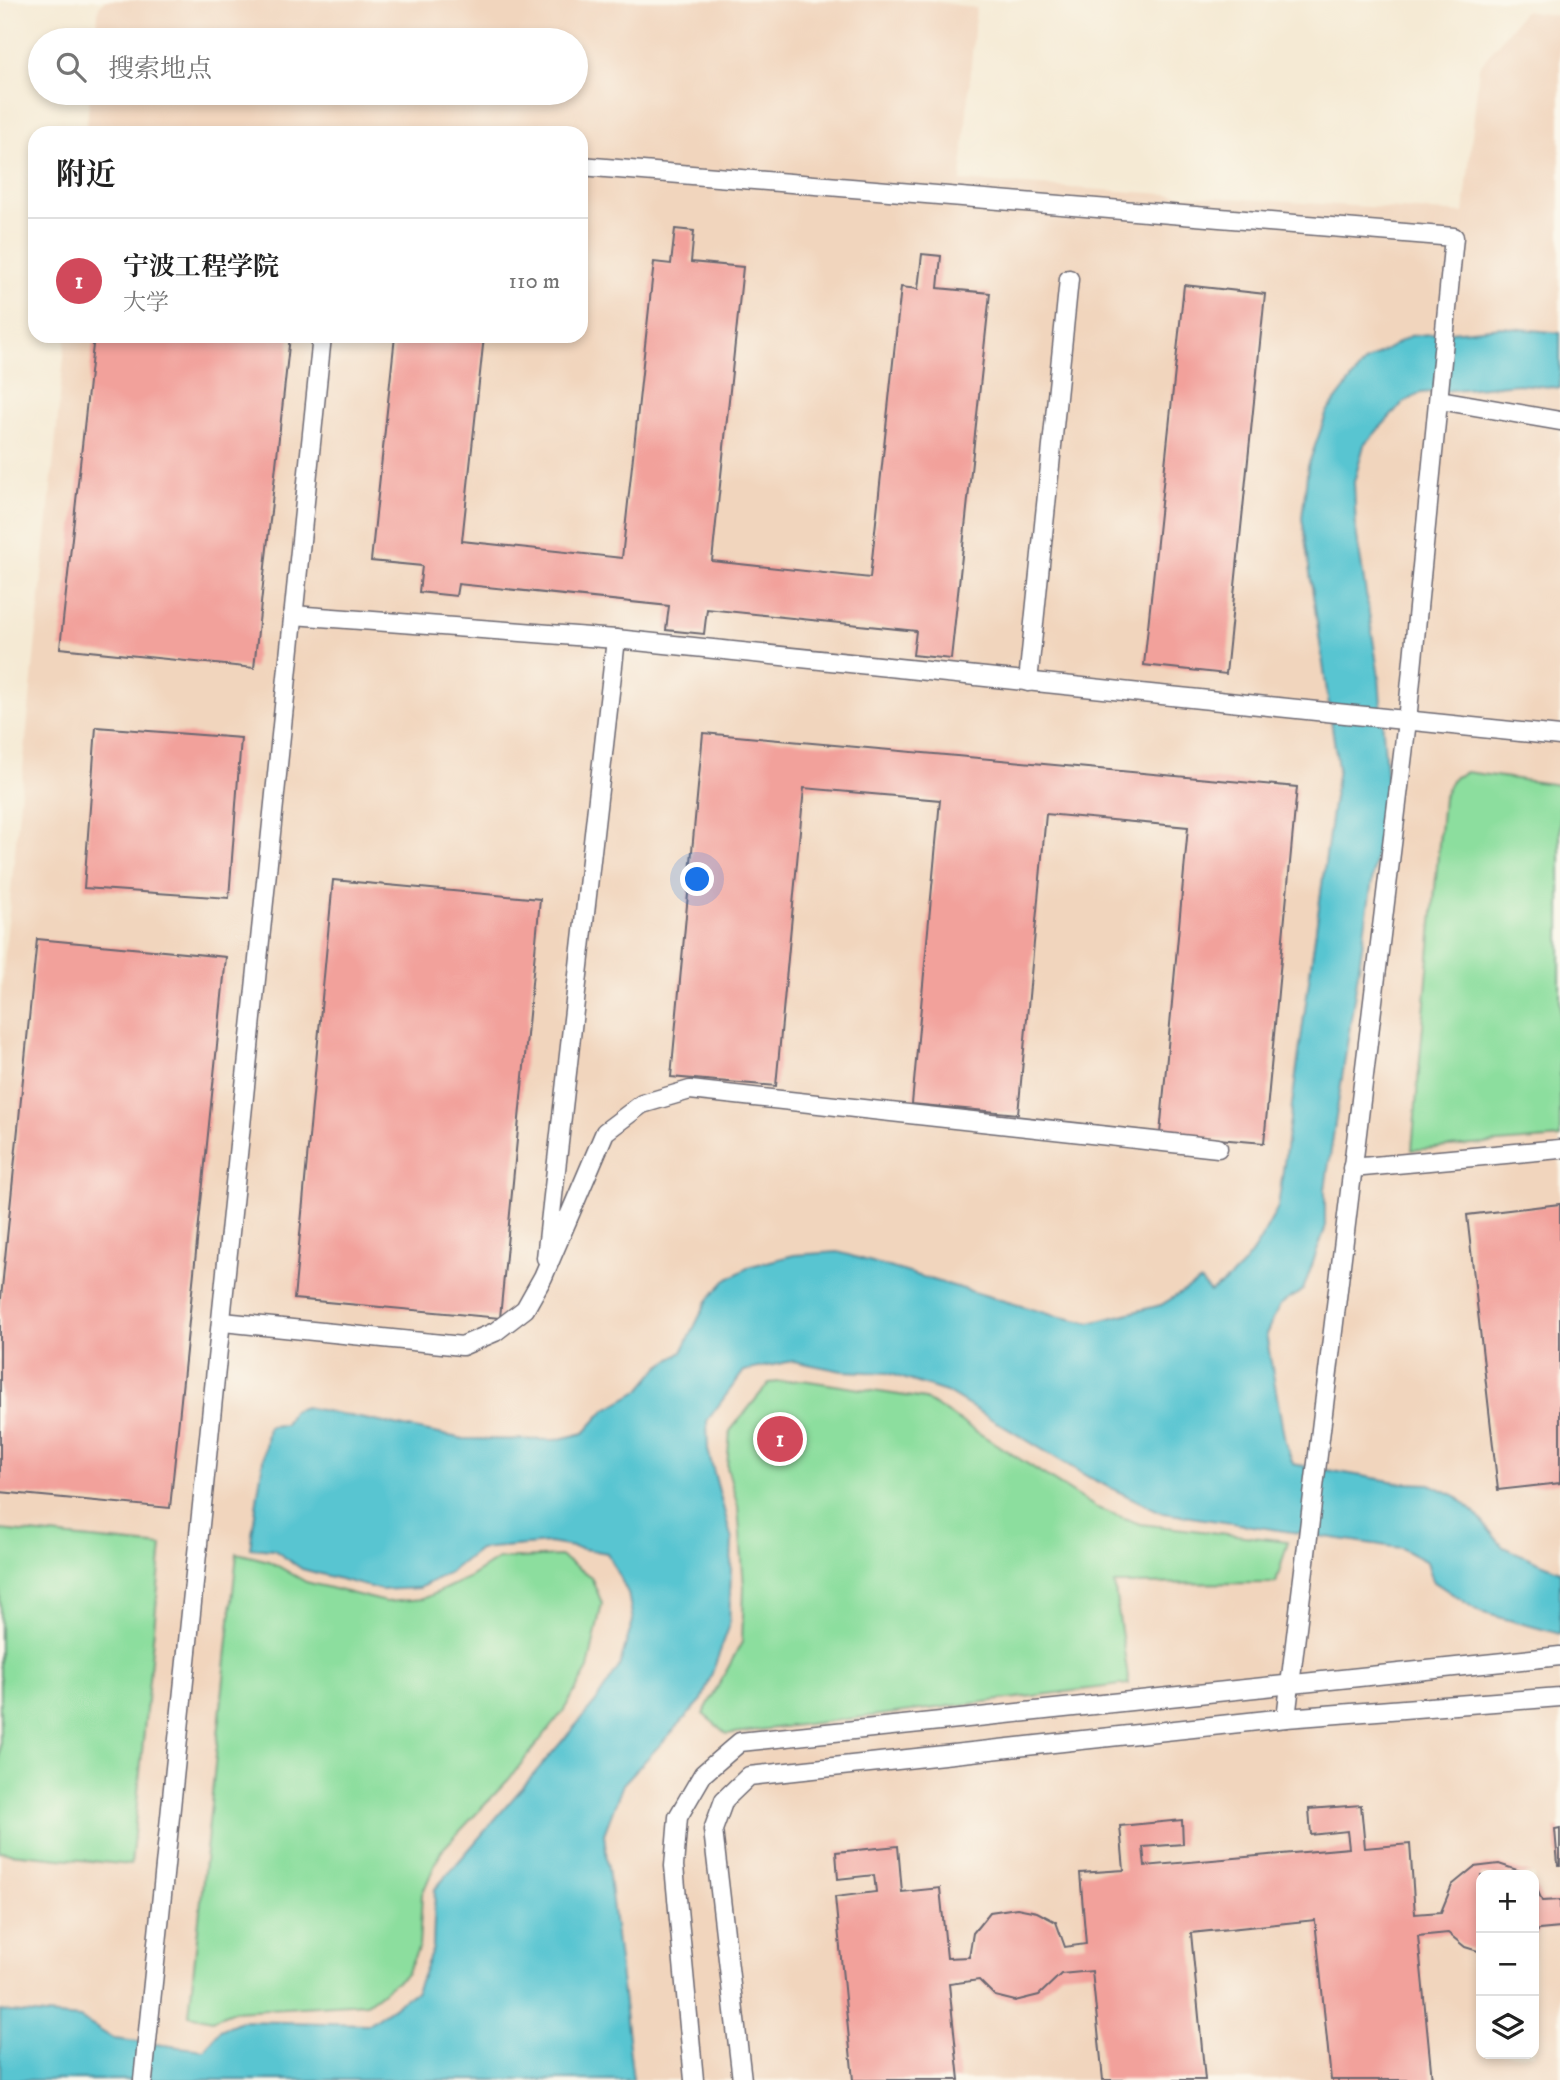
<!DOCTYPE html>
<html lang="zh">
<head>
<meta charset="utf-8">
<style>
	:root { --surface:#fff; --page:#f2f2f2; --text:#222; --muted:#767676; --line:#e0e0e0; --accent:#d1495b }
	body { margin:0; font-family:"IM FELL DW Pica","Noto Serif SC",serif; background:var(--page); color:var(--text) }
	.controls { position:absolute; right:21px; bottom:21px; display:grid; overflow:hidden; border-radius:14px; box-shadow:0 4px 10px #0003 }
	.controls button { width:63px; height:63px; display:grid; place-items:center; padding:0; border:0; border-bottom:2px solid var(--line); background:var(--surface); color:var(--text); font:35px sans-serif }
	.you { position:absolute; left:698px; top:880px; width:24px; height:24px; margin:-18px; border:5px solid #fff; border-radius:50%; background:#1a73e8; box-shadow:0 0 0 10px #1a73e833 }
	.badge { display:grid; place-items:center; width:46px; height:46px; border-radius:50%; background:var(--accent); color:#fff; font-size:23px; font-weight:700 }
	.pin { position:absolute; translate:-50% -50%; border:4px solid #fff; box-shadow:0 2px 7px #0006 }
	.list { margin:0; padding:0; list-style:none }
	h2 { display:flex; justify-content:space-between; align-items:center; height:91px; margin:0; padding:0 28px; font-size:30px }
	h2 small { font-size:23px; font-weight:400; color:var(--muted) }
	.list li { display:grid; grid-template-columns:46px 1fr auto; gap:21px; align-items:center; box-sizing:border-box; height:126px; padding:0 28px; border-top:2px solid var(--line) }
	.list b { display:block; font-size:26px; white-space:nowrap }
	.list p { margin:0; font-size:23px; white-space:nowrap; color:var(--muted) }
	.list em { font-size:23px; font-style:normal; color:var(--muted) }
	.icon { flex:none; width:38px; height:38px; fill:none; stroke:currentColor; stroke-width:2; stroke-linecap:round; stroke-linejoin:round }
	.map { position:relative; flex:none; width:1560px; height:2080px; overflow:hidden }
	.search { position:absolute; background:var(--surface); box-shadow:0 4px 10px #0003; left:28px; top:28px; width:560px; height:77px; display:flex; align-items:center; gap:18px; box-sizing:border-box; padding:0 24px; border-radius:38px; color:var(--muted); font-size:26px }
	.panel { position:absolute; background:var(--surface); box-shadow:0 4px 10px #0003; left:28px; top:126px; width:560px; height:217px; border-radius:21px }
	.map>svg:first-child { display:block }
</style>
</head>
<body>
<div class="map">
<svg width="1560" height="2080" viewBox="0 0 1560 2080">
	<rect width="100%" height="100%" fill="#fbf7ec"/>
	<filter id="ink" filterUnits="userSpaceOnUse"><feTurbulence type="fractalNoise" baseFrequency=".0143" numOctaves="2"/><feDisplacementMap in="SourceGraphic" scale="14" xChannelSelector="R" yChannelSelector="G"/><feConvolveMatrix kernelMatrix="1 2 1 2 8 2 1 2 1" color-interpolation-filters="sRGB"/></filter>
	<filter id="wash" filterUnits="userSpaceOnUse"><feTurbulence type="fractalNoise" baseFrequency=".00686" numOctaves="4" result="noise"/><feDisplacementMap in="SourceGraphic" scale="28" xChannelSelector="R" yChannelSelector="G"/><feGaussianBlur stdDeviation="1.57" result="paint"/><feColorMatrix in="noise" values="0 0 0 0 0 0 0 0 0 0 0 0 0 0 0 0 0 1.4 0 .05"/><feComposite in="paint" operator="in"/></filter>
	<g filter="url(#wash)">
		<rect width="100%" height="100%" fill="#f5ead4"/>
		<path fill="#f1d5bd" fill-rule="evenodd" d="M106,0H927L976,8L961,181L1464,213L1479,67L1524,11L1560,16V2080H0V1002L66,336H581V133H86L90,93H576V40H95L99,6ZM1481,1875H1534V2054H1481Z"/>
		<g fill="#8cde9e" stroke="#57806c" stroke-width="2">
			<polygon points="1466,772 1560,785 1560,1138 1412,1150 1443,798 1453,778"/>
			<polygon points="802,1380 925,1399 1097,1508 1140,1524 1288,1541 1276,1583 1114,1584 1129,1684 727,1734 703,1714 742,1642 744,1587 738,1507 727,1467 730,1431 769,1383"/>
			<polygon points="0,1530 162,1546 131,1865 0,1852"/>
			<polygon points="237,1553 269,1561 306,1582 386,1602 423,1599 468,1578 498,1559 560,1556 591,1577 602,1603 588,1669 564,1710 509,1779 441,1851 422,1894 419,1947 406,1974 367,2003 234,2011 212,2020 189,2015"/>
		</g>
		<path fill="#59c5d1" stroke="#3e7486" stroke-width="2" d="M1502,327L1560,333V388L1518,384L1421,393L1402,404L1364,445L1354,482L1356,530L1379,677L1387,783L1325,1189V1229L1303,1290L1280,1305L1266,1334L1285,1442L1293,1464L1402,1483L1430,1484L1456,1496L1475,1513L1503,1547L1560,1571V1634L1480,1612L1433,1581L1427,1562L1401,1548L1163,1513L1090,1478L946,1392L887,1373L842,1371L793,1361L744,1371L707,1421L708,1450L732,1540L729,1627L702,1700L623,1784L604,1834L633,2080H0V2011L80,2018L114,2039L204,2050L220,2030L241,2021L368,2024L416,1991L433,1948L435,1889L595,1703L619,1667L633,1621L628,1593L607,1553L549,1543L479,1549L450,1572L419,1588L381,1590L302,1569L274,1550L250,1548L268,1426L285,1425L292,1411L305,1407L464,1439L555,1440L584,1433L605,1410L640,1390L659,1367L682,1352L707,1301L725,1281L751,1266L794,1255L838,1252L1052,1315L1090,1323L1161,1305L1200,1281L1210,1292C1245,1272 1260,1242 1278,1207L1338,768L1302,518L1308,466L1327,412L1365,362L1410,336Z"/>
		<g id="blocks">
			<g fill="#f2a19b">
				<polygon points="675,229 694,231 691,262 743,267 712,561 870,578 901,287 918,289 922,254 941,256 938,288 990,293 951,659 913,655 916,631 707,609 704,634 666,630 669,606 458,584 456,596 419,592 422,566 371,561 395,336 484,336 462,541 622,558 654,262 671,264"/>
				<polygon points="1184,285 1265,294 1226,674 1144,665"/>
				<polygon points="94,336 290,336 254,668 60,648"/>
				<polygon points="96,727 241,738 229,898 84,888"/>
				<polygon points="703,733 1297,787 1264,1143 1160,1134 1188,827 1046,814 1018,1114 912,1104 940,800 804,788 776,1086 671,1077"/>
				<polygon points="333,880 540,899 500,1318 294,1299"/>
				<polygon points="37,939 226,957 170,1508 0,1492 0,1308"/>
				<polygon points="1560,1204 1560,1483 1498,1490 1467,1215"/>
				<polygon points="1361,1805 1365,1848 1410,1844 1415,1914 1441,1912 1452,1885 1474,1867 1499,1864 1532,1875 1481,1875 1481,1952 1465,1947 1448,1933 1418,1936 1432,2080 1331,2080 1315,1920 1191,1933 1205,2080 1103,2080 1092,1971 1061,1974 1039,1995 1015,2001 995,1996 979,1980 949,1984 959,2080 853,2080 835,1897 876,1892 874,1875 838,1879 836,1852 898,1846 902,1892 940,1888 947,1958 969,1957 973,1933 990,1912 1017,1908 1037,1912 1056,1922 1065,1947 1086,1944 1080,1873 1124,1870 1120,1826 1182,1820 1183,1844 1143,1847 1145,1866 1349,1848 1347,1831 1311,1835 1309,1809"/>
				<polygon points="1560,1828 1560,1865 1558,1865 1555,1829"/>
				<polygon points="1534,1882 1542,1901 1560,1900 1560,1928 1539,1930 1534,1935"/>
			</g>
		</g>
	</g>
	<g filter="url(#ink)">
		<use href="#blocks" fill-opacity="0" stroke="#6c6871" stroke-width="2"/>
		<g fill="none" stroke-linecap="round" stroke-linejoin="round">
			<g stroke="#6c6871" stroke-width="21">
				<g id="lane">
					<polyline points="581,166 1454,237 1407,721 1286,1718"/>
					<polyline points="1440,400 1560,421"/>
					<polyline points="293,615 616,639 1560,736"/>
					<polyline points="1028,682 1069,279"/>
					<polyline points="1352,1168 1560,1149"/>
					<polyline points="546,1258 616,639"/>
					<polyline points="223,1322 462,1346 495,1332 525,1309 543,1277 605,1132 642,1104 690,1090 1218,1148"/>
					<polyline points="143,2080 322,336"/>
					<polyline points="694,2080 674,1866 678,1817 703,1774 740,1742 1560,1656"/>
					<polyline points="742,2080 713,1830 724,1800 749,1776 1286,1718 1560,1697"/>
				</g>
			</g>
			<use href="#lane" stroke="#fff" stroke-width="18"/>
		</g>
	</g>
</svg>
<div class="controls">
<button>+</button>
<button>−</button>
<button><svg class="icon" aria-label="layers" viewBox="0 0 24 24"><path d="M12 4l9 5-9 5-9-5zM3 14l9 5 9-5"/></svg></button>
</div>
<div class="you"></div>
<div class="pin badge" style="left:780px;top:1439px">1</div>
<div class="search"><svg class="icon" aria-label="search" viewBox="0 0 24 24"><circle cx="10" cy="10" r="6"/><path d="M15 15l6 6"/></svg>搜索地点</div>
<section class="panel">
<h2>附近<small></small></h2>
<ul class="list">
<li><span class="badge">1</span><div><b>宁波工程学院</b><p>大学</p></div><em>110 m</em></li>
</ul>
</section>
</div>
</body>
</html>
